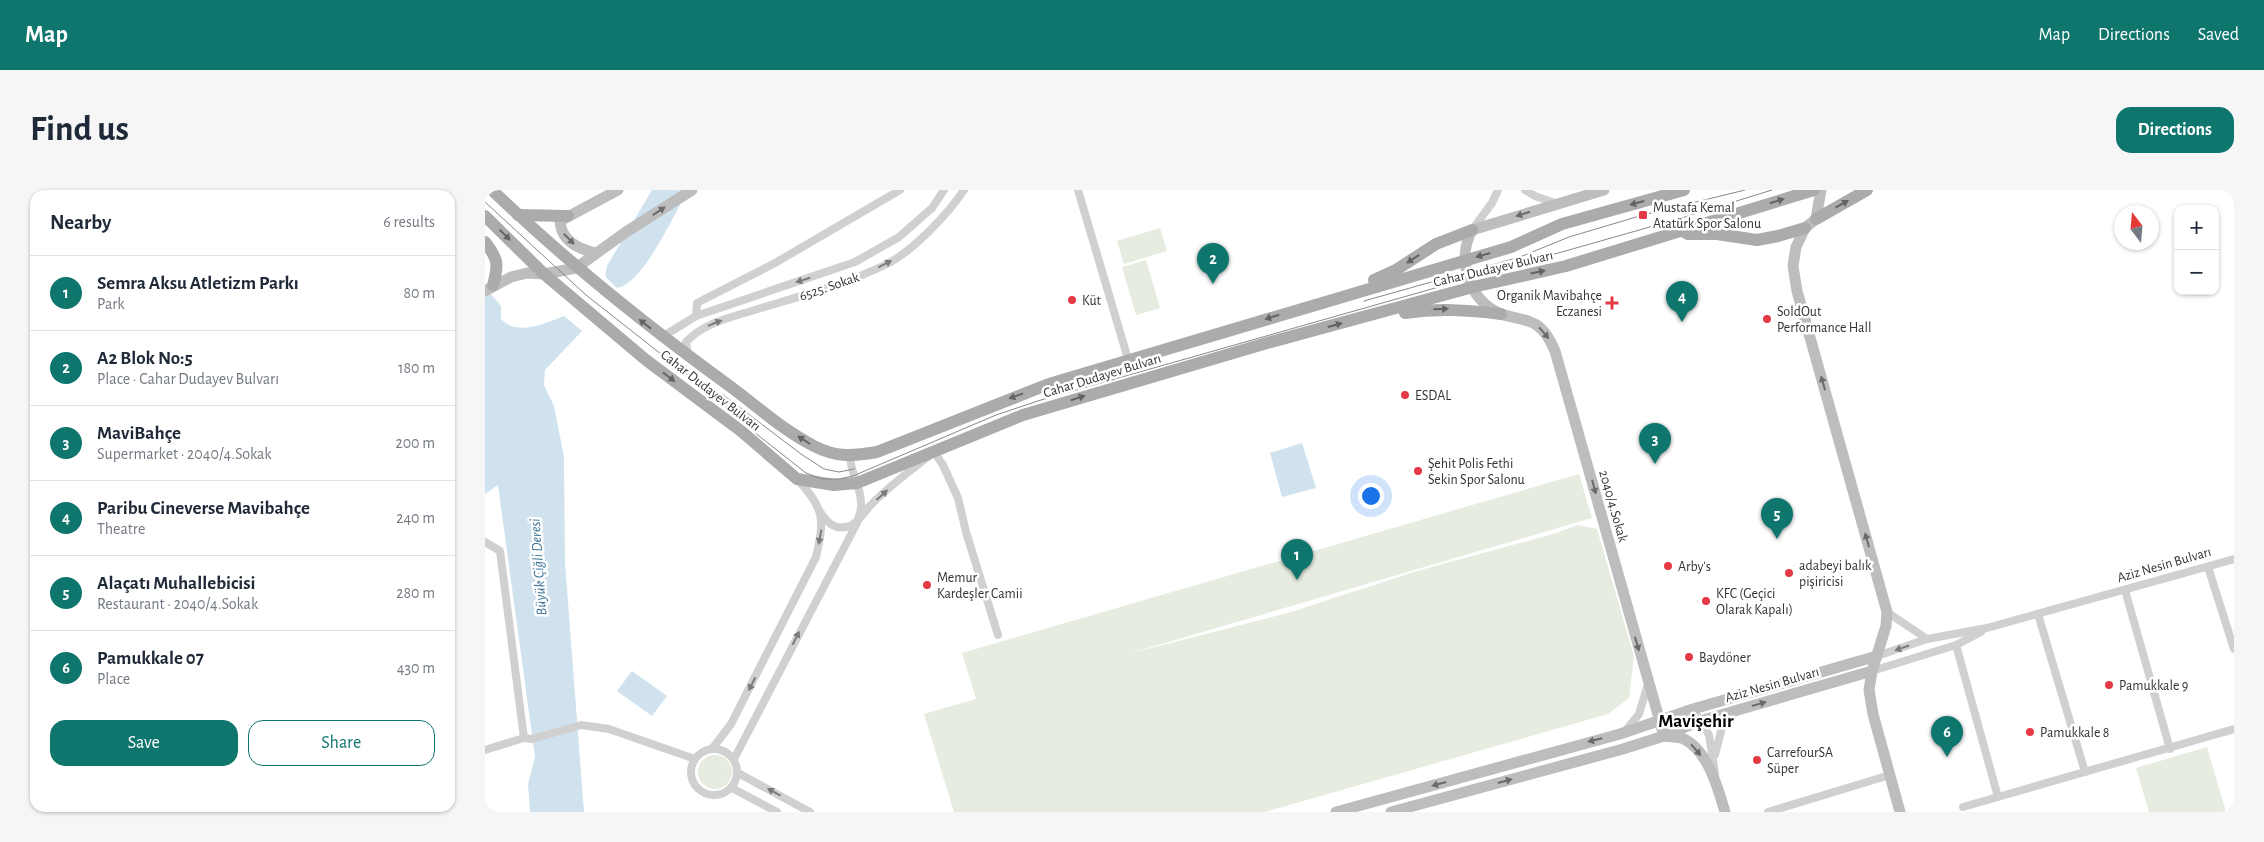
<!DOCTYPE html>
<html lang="en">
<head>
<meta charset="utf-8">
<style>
	:root { --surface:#fff; --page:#f6f6f7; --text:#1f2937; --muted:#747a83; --line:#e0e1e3; --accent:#0f766e }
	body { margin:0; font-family:"Alegreya Sans",sans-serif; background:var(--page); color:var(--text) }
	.controls { position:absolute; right:15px; top:15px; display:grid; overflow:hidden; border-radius:10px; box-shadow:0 1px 4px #0004 }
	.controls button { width:45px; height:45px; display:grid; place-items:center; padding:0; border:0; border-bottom:1px solid var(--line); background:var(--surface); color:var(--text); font:25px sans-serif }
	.compass { position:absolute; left:1629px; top:15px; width:45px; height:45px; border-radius:50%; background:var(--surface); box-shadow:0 1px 4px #0004; rotate:344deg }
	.you { position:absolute; left:885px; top:305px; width:18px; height:18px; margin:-12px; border:4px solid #fff; border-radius:50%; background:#1a73e8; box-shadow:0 0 0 8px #1a73e833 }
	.badge { display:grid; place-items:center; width:32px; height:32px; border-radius:50%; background:var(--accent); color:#fff; font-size:16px; font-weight:700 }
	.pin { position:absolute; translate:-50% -41px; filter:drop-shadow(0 1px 2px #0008) }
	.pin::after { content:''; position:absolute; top:26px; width:18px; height:15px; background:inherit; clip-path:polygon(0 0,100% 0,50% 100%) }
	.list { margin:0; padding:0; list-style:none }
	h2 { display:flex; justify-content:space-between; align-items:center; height:65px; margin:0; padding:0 20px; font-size:21px }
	h2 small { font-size:16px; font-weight:400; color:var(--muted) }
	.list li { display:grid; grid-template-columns:32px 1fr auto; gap:15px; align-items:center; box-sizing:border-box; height:75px; padding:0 20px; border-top:1px solid var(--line) }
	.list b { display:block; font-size:19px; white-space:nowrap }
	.list p { margin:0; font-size:16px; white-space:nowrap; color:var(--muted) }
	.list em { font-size:16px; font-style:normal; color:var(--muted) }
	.actions { display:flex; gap:10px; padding:15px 20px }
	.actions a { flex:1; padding:11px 0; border:1px solid var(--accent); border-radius:15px; text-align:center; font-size:18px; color:var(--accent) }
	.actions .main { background:var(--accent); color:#fff }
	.map { position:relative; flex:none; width:1749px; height:622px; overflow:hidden; border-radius:15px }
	header { display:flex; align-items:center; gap:30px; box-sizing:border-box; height:70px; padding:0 25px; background:var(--accent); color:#fff }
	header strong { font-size:24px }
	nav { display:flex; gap:28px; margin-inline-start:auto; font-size:18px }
	.intro { display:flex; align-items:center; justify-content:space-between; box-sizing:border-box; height:120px; padding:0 30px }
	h1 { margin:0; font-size:35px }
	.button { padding:12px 22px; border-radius:15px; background:var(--accent); color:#fff; font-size:18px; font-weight:700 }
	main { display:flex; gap:30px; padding:0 30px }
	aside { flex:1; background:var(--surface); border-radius:15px; box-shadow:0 1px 4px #0004 }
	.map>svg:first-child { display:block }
</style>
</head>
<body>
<header>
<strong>Map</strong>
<nav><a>Map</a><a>Directions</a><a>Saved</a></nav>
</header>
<div class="intro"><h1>Find us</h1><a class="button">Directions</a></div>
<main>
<aside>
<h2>Nearby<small>6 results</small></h2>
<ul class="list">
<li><span class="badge">1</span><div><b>Semra Aksu Atletizm Parkı</b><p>Park</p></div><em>80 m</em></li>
<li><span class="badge">2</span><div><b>A2 Blok No:5</b><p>Place · Cahar Dudayev Bulvarı</p></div><em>180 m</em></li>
<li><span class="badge">3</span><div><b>MaviBahçe</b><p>Supermarket · 2040/4.Sokak</p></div><em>200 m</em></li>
<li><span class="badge">4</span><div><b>Paribu Cineverse Mavibahçe</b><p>Theatre</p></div><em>240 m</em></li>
<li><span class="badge">5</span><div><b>Alaçatı Muhallebicisi</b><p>Restaurant · 2040/4.Sokak</p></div><em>280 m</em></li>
<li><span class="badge">6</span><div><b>Pamukkale 07</b><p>Place</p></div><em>430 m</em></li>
</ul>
<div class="actions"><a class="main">Save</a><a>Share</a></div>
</aside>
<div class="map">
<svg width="1749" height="622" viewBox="0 0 1749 622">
	<rect width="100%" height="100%" fill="#fff"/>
	<g fill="#e6ecdf">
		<polygon points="675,38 682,61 639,74 632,51"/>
		<polygon points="661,70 675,118 651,125 637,77"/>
		<polygon points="1094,284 1107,328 639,465 803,423 932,381 1068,344 1093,335 1112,339 1149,466 1144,508 1123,524 780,622 469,622 439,524 491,509 477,463"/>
		<polygon points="1722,557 1741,622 1664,622 1651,578"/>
		<circle cx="230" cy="582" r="17"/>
	</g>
	<g fill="#cfe2ee">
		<path d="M167,0H203C189,24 159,93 132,98L120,86L122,76Z"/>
		<path d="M0,97L16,116V129C32,147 61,133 79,126L97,141L60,180L59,195L69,216L79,267L80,373L99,622H45L43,594L50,567L13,295L0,304Z"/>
		<polygon points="817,253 831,298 797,307 785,263"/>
		<polygon points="147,481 182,506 167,526 132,501"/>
	</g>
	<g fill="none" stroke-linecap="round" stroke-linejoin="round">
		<g stroke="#d0d0d0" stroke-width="8">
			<polyline points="593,0 643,169"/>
			<polyline points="1040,0 1050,6 1073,14"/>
			<polyline points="987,40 1007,13 1013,0"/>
			<polyline points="211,126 212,113 290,73 415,0"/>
			<polyline points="177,147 211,126 370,72 414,47 447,18 459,0"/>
			<path d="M203,166L201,152C219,132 248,127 273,119C316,106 361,94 402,74C429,60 462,25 479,0"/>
			<path d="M334,320C340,330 348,340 361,337C372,335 377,325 384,317C403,296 427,280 449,262L458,275L473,308L481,342L513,445"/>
			<polyline points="0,352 15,361 39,548"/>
			<polyline points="1723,377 1749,459"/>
			<polyline points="1640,400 1685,559"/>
			<polyline points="1402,422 1442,449"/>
			<polyline points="1553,424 1600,582"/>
			<polyline points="1471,455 1513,607"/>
			<polyline points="1392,466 1442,449 1502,438 1749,369"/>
			<polyline points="1387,481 1471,455 1496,442"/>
			<polyline points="1208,519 1224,545 1230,583"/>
			<polyline points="1142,539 1154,524 1163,494"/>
			<circle cx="229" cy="582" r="23"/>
			<path d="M227,559L246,534L331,367C340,328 339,318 312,289"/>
			<polyline points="0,560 39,548 47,549 96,535 124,539 210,569"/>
			<polyline points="1230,565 1237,537 1249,523"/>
			<path d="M249,569L372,333C374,326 377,319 376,313C376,297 366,284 365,267"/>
			<polyline points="253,583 325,622"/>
			<polyline points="247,598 292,622"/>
			<polyline points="1478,617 1749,539"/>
			<polyline points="1283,622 1405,585"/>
		</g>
		<g stroke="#bdbdbd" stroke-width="11">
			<path d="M1119,0L987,40C971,70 984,111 1016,124C1027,128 1039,128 1050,134C1060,140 1065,150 1070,161L1179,546"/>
			<polyline points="1336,0 1331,29 1320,38 1311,57 1308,76 1312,101 1402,422 1401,436 1387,481 1384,500 1388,524 1415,622"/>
			<path d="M111,63C93,59 76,51 75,31L133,0"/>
			<polyline points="0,101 26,87 42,83 59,84 91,78 141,42 207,0"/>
			<path d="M1180,546C1186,547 1194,547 1199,549C1223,561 1233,598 1240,622"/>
			<polyline points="851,622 1135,544 1208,519 1392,466"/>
			<polyline points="906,622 1138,559 1179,546 1215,531 1387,481"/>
		</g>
		<g stroke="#ababab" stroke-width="12">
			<path d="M7,0C82,72 162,136 246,197C273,217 299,241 329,256C352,268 368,266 392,262L564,194L1026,57L1077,34L1199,0"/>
			<polyline points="33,25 83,26"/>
			<polyline points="0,26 59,84 161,170 256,241 312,289 349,295 372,293 538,225 782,153 988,97 1081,76 1329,0"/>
			<polyline points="1331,29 1382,0"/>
			<polyline points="1198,41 1203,44 1232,44 1272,50 1293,46 1320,38"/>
			<path d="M0,52C13,69 14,74 8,95"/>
			<polyline points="889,90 911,80 951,54 987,40"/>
			<path d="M920,123C953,118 983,120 1016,124"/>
		</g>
		<g stroke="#888" stroke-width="1">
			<polyline points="0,12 101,105 228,205 274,246 321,283 337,289 354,289 368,286 511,225 556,210 1200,27 1287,0"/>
			<polyline points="879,111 1035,67 1084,47 1158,25 1260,0"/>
			<polyline points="237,204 316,264 339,279 354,282 369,279"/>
		</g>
	</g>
	<defs><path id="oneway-solid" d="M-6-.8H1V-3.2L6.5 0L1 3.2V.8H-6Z" transform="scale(1.25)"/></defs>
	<g fill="#636363">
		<use href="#oneway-solid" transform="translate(1292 11) rotate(-17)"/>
		<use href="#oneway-solid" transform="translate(1152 13) rotate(165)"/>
		<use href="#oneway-solid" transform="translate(1357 14) rotate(-29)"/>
		<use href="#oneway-solid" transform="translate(20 45) rotate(45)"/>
		<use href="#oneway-solid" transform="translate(998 65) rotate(164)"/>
		<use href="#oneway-solid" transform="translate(928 69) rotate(147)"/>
		<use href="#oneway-solid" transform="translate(1053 82) rotate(-12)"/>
		<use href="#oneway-solid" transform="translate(956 119) rotate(-1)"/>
		<use href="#oneway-solid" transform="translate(787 127) rotate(163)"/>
		<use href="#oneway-solid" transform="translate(160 134) rotate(-142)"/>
		<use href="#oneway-solid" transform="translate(850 135) rotate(-15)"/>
		<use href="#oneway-solid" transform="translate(184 187) rotate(37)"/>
		<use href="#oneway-solid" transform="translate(531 206) rotate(160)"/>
		<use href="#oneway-solid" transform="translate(593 208) rotate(-17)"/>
		<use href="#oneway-solid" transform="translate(319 250) rotate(-148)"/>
	</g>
	<g fill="#6a6a6a">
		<use href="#oneway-solid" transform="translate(174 21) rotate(-33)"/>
		<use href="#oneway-solid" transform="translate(1038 24) rotate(163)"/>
		<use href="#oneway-solid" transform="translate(84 49) rotate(45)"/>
		<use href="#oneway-solid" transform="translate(1059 143) rotate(49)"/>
		<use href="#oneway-solid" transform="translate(1338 193) rotate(-106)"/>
		<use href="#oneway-solid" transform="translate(1109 297) rotate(75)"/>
		<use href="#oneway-solid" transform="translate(1382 350) rotate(-106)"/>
		<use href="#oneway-solid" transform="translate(1152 454) rotate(74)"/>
		<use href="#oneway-solid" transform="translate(1274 514) rotate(-16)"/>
		<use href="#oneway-solid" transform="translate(1110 550) rotate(166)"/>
		<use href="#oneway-solid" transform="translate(1211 560) rotate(49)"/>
		<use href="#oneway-solid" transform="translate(1020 591) rotate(-15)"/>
		<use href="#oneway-solid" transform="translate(954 594) rotate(165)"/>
	</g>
	<g fill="#7a7a7a">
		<use href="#oneway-solid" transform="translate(400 74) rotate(-27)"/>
		<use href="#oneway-solid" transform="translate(318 90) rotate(162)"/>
		<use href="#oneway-solid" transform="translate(230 133) rotate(-22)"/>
		<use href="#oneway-solid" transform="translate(397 305) rotate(-42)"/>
		<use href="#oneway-solid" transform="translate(335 347) rotate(101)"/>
		<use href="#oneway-solid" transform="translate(311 448) rotate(-63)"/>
		<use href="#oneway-solid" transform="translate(1417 458) rotate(161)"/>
		<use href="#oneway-solid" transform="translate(267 494) rotate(117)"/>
		<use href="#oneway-solid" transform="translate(289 602) rotate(-151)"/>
	</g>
	<g fill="#e63946" stroke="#fff" stroke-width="2">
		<rect x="1153" y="20" width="10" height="10" rx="2.5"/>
		<circle cx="587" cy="110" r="5"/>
		<path d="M1124.5 105.5h5v5h5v5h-5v5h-5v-5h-5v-5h5z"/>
		<circle cx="1282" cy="129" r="5"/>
		<circle cx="920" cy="205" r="5"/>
		<circle cx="933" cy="281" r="5"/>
		<circle cx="1183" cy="376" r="5"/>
		<circle cx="1304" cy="383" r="5"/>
		<circle cx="442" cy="395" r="5"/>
		<circle cx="1221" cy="411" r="5"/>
		<circle cx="1204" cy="467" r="5"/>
		<circle cx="1624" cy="495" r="5"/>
		<circle cx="1545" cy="542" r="5"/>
		<circle cx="1272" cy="570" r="5"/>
	</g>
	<g text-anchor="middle" stroke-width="5" stroke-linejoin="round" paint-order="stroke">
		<g font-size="14" fill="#333" stroke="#fff" text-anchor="start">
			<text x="1168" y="22">Mustafa Kemal<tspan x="1168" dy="16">Atatürk Spor Salonu</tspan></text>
			<text x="1117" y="110" text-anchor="end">Organik Mavibahçe<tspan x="1117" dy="16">Eczanesi</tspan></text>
			<text x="597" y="115">Küt</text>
			<text x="1292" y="126">SoldOut<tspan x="1292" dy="16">Performance Hall</tspan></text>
			<text x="930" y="210">ESDAL</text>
			<text x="943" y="278">Şehit Polis Fethi<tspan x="943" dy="16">Sekin Spor Salonu</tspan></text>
			<text x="1314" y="380">adabeyi balık<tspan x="1314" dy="16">pişiricisi</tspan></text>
			<text x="1193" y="381">Arby's</text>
			<text x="452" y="392">Memur<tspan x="452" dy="16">Kardeşler Camii</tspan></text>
			<text x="1231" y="408">KFC (Geçici<tspan x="1231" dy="16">Olarak Kapalı)</tspan></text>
			<text x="1214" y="472">Baydöner</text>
			<text x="1634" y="500">Pamukkale 9</text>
			<text x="1555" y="547">Pamukkale 8</text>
			<text x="1282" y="567">CarrefourSA<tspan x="1282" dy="16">Süper</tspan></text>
		</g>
		<g font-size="14" fill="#333" stroke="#fff">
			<text transform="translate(1008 78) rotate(-13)" y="5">Cahar Dudayev Bulvarı</text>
			<text transform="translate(344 96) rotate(-19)" y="5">6525. Sokak</text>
			<text transform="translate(617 185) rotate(-17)" y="5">Cahar Dudayev Bulvarı</text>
			<text transform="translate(226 200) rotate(38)" y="5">Cahar Dudayev Bulvarı</text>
			<text transform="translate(1129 316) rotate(74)" y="5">2040/4.Sokak</text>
			<text transform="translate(1679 374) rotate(-16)" y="5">Aziz Nesin Bulvarı</text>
			<text transform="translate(1287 494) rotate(-16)" y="5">Aziz Nesin Bulvarı</text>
		</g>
		<g font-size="15" font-style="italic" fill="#3f7597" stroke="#fff">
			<text transform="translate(53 377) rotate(-94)" y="5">Büyük Çiğli Deresi</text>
		</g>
		<g font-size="19" font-weight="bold" fill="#000" stroke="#fff">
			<text x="1211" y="537">Mavişehir</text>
		</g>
	</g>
</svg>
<div class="controls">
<button>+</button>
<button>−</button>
</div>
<svg class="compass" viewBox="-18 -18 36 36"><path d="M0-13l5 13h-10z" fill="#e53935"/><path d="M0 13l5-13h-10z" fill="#747a83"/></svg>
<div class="you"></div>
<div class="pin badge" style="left:812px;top:390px">1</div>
<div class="pin badge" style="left:728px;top:94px">2</div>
<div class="pin badge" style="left:1170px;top:274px">3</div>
<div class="pin badge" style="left:1197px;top:132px">4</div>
<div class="pin badge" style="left:1292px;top:349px">5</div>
<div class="pin badge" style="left:1462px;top:567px">6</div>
</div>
</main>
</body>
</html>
